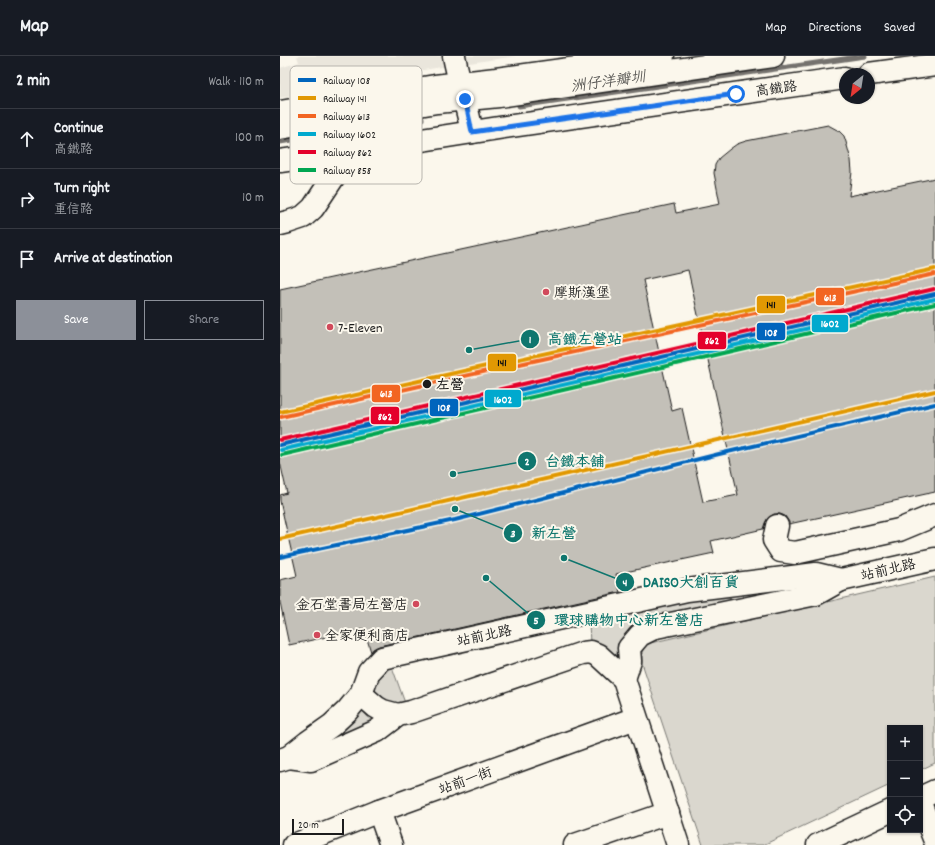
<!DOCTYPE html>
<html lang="en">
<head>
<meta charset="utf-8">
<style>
	:root { --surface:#171b24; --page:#20242c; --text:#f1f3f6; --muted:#9ea1a6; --line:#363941; --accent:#8c9099 }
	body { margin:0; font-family:Dekko,"LXGW WenKai TC",sans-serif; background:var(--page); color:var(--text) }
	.controls { position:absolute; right:12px; bottom:12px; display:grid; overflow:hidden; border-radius:0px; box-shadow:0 1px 3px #0004 }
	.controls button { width:36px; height:36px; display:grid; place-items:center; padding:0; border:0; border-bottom:1px solid var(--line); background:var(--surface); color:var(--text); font:20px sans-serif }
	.compass { position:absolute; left:559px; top:12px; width:36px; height:36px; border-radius:50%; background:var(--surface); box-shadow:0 1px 3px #0004; rotate:210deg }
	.scale { position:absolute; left:12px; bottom:10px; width:52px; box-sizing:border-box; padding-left:4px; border:2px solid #1c1c1c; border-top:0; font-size:11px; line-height:14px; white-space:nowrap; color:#1c1c1c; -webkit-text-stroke:3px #fbf7ec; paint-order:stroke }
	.stop { position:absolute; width:12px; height:12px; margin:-9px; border:3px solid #1a73e8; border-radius:50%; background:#fff }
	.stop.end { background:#1a73e8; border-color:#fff; box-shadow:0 1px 4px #0008 }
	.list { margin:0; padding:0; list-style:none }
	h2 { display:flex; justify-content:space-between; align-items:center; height:52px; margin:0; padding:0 16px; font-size:17px }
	h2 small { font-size:13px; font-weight:400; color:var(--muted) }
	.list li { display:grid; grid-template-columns:26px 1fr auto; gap:12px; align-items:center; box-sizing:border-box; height:60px; padding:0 16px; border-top:1px solid var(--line) }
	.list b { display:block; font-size:15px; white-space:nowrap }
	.list p { margin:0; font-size:13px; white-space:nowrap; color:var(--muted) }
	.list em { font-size:13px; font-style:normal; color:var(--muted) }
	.actions { display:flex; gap:8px; padding:12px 16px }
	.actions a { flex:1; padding:9px 0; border:1px solid var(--accent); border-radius:0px; text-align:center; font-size:14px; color:var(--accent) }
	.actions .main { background:var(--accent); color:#fff }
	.icon { flex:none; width:22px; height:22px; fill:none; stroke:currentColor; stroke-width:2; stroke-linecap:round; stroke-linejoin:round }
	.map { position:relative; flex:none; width:655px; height:789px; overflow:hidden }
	header { display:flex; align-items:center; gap:24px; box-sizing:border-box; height:56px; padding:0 20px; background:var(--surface); border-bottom:1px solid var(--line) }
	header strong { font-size:19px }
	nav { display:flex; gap:22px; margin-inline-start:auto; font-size:14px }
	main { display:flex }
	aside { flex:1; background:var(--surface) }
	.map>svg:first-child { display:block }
</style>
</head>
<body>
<header>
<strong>Map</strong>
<nav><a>Map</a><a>Directions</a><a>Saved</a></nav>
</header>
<main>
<aside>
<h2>2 min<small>Walk · 110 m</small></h2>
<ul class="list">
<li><svg class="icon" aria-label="ahead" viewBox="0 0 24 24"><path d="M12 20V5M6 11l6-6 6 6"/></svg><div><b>Continue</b><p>高鐵路</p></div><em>100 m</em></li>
<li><svg class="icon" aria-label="right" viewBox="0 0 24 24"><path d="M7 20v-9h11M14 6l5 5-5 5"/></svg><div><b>Turn right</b><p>重信路</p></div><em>10 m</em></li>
<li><svg class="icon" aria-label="arrive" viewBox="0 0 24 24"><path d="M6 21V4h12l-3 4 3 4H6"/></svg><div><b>Arrive at destination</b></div></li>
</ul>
<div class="actions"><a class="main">Save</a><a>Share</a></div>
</aside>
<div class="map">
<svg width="655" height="789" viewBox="0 0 655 789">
	<rect width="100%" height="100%" fill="#fbf7ec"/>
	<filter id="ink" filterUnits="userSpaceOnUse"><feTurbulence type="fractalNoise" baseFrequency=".025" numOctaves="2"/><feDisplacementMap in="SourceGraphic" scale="8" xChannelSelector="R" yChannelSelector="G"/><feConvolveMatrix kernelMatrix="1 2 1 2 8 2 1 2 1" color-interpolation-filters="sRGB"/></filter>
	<g filter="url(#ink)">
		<polygon fill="#eae6dc" points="17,0 236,0 149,13 0,42 0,12 19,6"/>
		<g fill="#dad7ce" stroke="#7b7a75">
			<polygon points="655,521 655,707 640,714 640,672 610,672 610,729 483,789 423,789 362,607 362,596 366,588"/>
			<polygon points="441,537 451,542 443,551 339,597 332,600 310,589 309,565"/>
			<path d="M111,608L125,647C121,648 117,650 113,649C101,647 87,632 96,620C98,616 107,611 111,608Z"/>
			<polygon points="81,653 93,667 59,686 47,682"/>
		</g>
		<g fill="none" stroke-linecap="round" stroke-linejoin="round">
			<g stroke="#74726e" stroke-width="5">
				<polyline points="239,50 585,0"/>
				<polyline points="0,86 142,63"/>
			</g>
		</g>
		<path fill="#c3c0b8" stroke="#1c1c1c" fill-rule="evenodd" d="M548,69L559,75L564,80L566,86L571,104L572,116L569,140L655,122V436L509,468V466L505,460L500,458H494L488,462L485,467L483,473L431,485L434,497L336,518L340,536L99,590L93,593L91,596L84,573L9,589L0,546V524L17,520L0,445V439L7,437L0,406V233L394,148L396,157L440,148L434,117L435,109L439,102L450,93L457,88L466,85ZM408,214L458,439L423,446L402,352L392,355L363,224Z"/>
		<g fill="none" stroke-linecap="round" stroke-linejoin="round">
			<g stroke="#1c1c1c" stroke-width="25">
				<g id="minor">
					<path d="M174,0C179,26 187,50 192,76"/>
					<polyline points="589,18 655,9"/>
					<polyline points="0,56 155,30 216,23 383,0"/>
					<polyline points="0,72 157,46 219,40 493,0"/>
					<polyline points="0,105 71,95 225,71 565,22"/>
					<polyline points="0,168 8,166 23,161 33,152 71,95"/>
					<polyline points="497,470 494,484 501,495 515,497 619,474 655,459"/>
					<polyline points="344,623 350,605 349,592 360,579 376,571 536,538 561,524 655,503"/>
					<polyline points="81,638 96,651 103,655 118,659"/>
					<polyline points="9,701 31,704 97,675 118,659 131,656 303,597 311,596 318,599 344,623 398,789"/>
					<polyline points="0,704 9,701 28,686 52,669 67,655 81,638 89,616 102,602 407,534 536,518 561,524"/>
					<polyline points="640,742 655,735"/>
					<polyline points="640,747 655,785"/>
					<polyline points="99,755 111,789"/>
					<polyline points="14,789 99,755 356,662"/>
					<polyline points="295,789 388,757"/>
					<polyline points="538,789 610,755"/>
				</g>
			</g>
			<use href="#minor" stroke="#fbf7ec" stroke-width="22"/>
			<g stroke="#fbf7ec" stroke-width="7">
				<g id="rail-1">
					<polyline points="0,389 655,238"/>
					<polyline points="0,501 175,464 439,398 655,348"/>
				</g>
			</g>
			<g stroke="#fbf7ec" stroke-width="7">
				<g id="rail-2">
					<polyline points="0,356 188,314 655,213"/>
					<polyline points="0,483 655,335"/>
				</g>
			</g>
			<g stroke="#fbf7ec" stroke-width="7">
				<polyline id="rail-3" points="1,361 189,319 655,218"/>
			</g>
			<g stroke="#fbf7ec" stroke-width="7">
				<polyline id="rail-4" points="1,394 655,243"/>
			</g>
			<g stroke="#fbf7ec" stroke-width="7">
				<polyline id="rail-5" points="0,384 654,233"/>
			</g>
			<g stroke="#fbf7ec" stroke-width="7">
				<polyline id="rail-6" points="2,399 655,248"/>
			</g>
			<use href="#rail-1" stroke="#0065bd" stroke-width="4"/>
			<use href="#rail-2" stroke="#e19803" stroke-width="4"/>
			<use href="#rail-3" stroke="#f26522" stroke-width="4"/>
			<use href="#rail-4" stroke="#00a9ce" stroke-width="4"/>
			<use href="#rail-5" stroke="#e4002b" stroke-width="4"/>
			<use href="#rail-6" stroke="#00a651" stroke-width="4"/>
		</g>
	</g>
	<g fill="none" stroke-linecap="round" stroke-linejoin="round" filter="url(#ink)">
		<polyline stroke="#1a73e8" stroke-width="5" points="185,43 192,76 456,38"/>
	</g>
	<g fill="#d1495b" stroke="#fbf7ec" stroke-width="1.5">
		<circle cx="266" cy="236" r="4"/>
		<circle cx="50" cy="271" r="4"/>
		<circle cx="136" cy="548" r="4"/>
		<circle cx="37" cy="579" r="4"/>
	</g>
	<circle fill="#1c1c1c" stroke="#fbf7ec" stroke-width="1.5" cx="147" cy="328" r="5"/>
	<g text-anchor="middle" stroke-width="4" stroke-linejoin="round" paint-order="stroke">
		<g font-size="14" fill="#1c1c1c" stroke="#fbf7ec">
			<text transform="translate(496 32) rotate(-8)" y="5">高鐵路</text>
			<text transform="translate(608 513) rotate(-13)" y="5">站前北路</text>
			<text transform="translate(204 579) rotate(-12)" y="5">站前北路</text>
			<text transform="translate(185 724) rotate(-20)" y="5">站前一街</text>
		</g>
		<g font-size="14" fill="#1c1c1c" stroke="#fbf7ec" text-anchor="start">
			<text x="274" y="241">摩斯漢堡</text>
			<text x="58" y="276">7-Eleven</text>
			<text x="128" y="553" text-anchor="end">金石堂書局左營店</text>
			<text x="45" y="584">全家便利商店</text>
		</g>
		<g font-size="14" font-weight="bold" fill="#1c1c1c" stroke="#fbf7ec" text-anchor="start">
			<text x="156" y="333">左營</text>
		</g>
		<g font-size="15" font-style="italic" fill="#575653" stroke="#fbf7ec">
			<text transform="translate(328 25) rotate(-8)" y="5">洲仔洋瓣圳</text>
		</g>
	</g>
	<rect x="10" y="10" width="132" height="118" rx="6" fill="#fbf7ec" stroke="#b8b5ae" stroke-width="1"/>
	<rect x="18" y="22" width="18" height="4" fill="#0065bd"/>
	<rect x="18" y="40" width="18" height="4" fill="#e19803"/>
	<rect x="18" y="58" width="18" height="4" fill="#f26522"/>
	<rect x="18" y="76" width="18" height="4" fill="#00a9ce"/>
	<rect x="18" y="94" width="18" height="4" fill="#e4002b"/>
	<rect x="18" y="112" width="18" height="4" fill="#00a651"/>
	<g font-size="11" fill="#1c1c1c">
		<text x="43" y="28">Railway 108</text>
		<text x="43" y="46">Railway 141</text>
		<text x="43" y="64">Railway 613</text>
		<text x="43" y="82">Railway 1602</text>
		<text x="43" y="100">Railway 862</text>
		<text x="43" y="118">Railway 858</text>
	</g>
	<path fill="none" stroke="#0f766e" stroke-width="1.5" d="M189 294L250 283M173 418L247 405M175 453L233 477M284 502L345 526M206 522L256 564"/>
	<g fill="#0f766e" stroke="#fbf7ec" stroke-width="1.5">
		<circle cx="189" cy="294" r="4"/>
		<circle cx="173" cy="418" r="4"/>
		<circle cx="175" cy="453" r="4"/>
		<circle cx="284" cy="502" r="4"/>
		<circle cx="206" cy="522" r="4"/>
		<circle cx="250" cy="283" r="10"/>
		<circle cx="247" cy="405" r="10"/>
		<circle cx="233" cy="477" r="10"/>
		<circle cx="345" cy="526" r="10"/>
		<circle cx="256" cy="564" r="10"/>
	</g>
	<g font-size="12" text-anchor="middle" font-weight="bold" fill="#fff">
		<text x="250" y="287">1</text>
		<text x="247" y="409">2</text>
		<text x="233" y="481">3</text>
		<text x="345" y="530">4</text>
		<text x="256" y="568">5</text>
	</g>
	<g font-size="15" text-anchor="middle" font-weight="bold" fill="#0f766e" stroke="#fbf7ec" stroke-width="4" stroke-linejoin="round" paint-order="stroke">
		<text x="305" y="288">高鐵左營站</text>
		<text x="295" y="410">台鐵本舖</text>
		<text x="274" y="482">新左營</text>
		<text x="411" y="531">DAISO大創百貨</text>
		<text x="349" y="569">環球購物中心新左營店</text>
	</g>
	<g stroke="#fbf7ec" stroke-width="1.5">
		<rect x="535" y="231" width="30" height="19" rx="4" fill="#f26522"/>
		<rect x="476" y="239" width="30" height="19" rx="4" fill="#e19803"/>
		<rect x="531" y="258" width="38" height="19" rx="4" fill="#00a9ce"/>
		<rect x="476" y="266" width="30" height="19" rx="4" fill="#0065bd"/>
		<rect x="417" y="275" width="30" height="19" rx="4" fill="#e4002b"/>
		<rect x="207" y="297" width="30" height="19" rx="4" fill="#e19803"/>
		<rect x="91" y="328" width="30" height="19" rx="4" fill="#f26522"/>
		<rect x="204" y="333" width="38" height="19" rx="4" fill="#00a9ce"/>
		<rect x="149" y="342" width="30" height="19" rx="4" fill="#0065bd"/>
		<rect x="90" y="350" width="30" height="19" rx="4" fill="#e4002b"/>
	</g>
	<g font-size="11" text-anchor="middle" font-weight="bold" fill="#fff">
		<text x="550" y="245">613</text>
		<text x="550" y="271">1602</text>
		<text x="491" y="280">108</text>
		<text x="432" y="288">862</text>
		<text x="106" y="341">613</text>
		<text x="223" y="347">1602</text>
		<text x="164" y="355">108</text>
		<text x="105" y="364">862</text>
	</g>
	<g font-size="11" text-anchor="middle" font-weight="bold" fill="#111">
		<text x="491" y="252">141</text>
		<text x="222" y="310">141</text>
	</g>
</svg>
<div class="controls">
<button>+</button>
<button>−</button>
<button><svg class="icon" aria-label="locate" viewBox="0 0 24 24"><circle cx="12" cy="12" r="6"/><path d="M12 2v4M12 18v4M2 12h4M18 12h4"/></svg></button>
</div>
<svg class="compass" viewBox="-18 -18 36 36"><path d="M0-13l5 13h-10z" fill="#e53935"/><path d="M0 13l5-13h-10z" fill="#9ea1a6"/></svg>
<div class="scale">20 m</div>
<div class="stop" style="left:456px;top:38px"></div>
<div class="stop end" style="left:185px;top:43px"></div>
</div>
</main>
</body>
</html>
